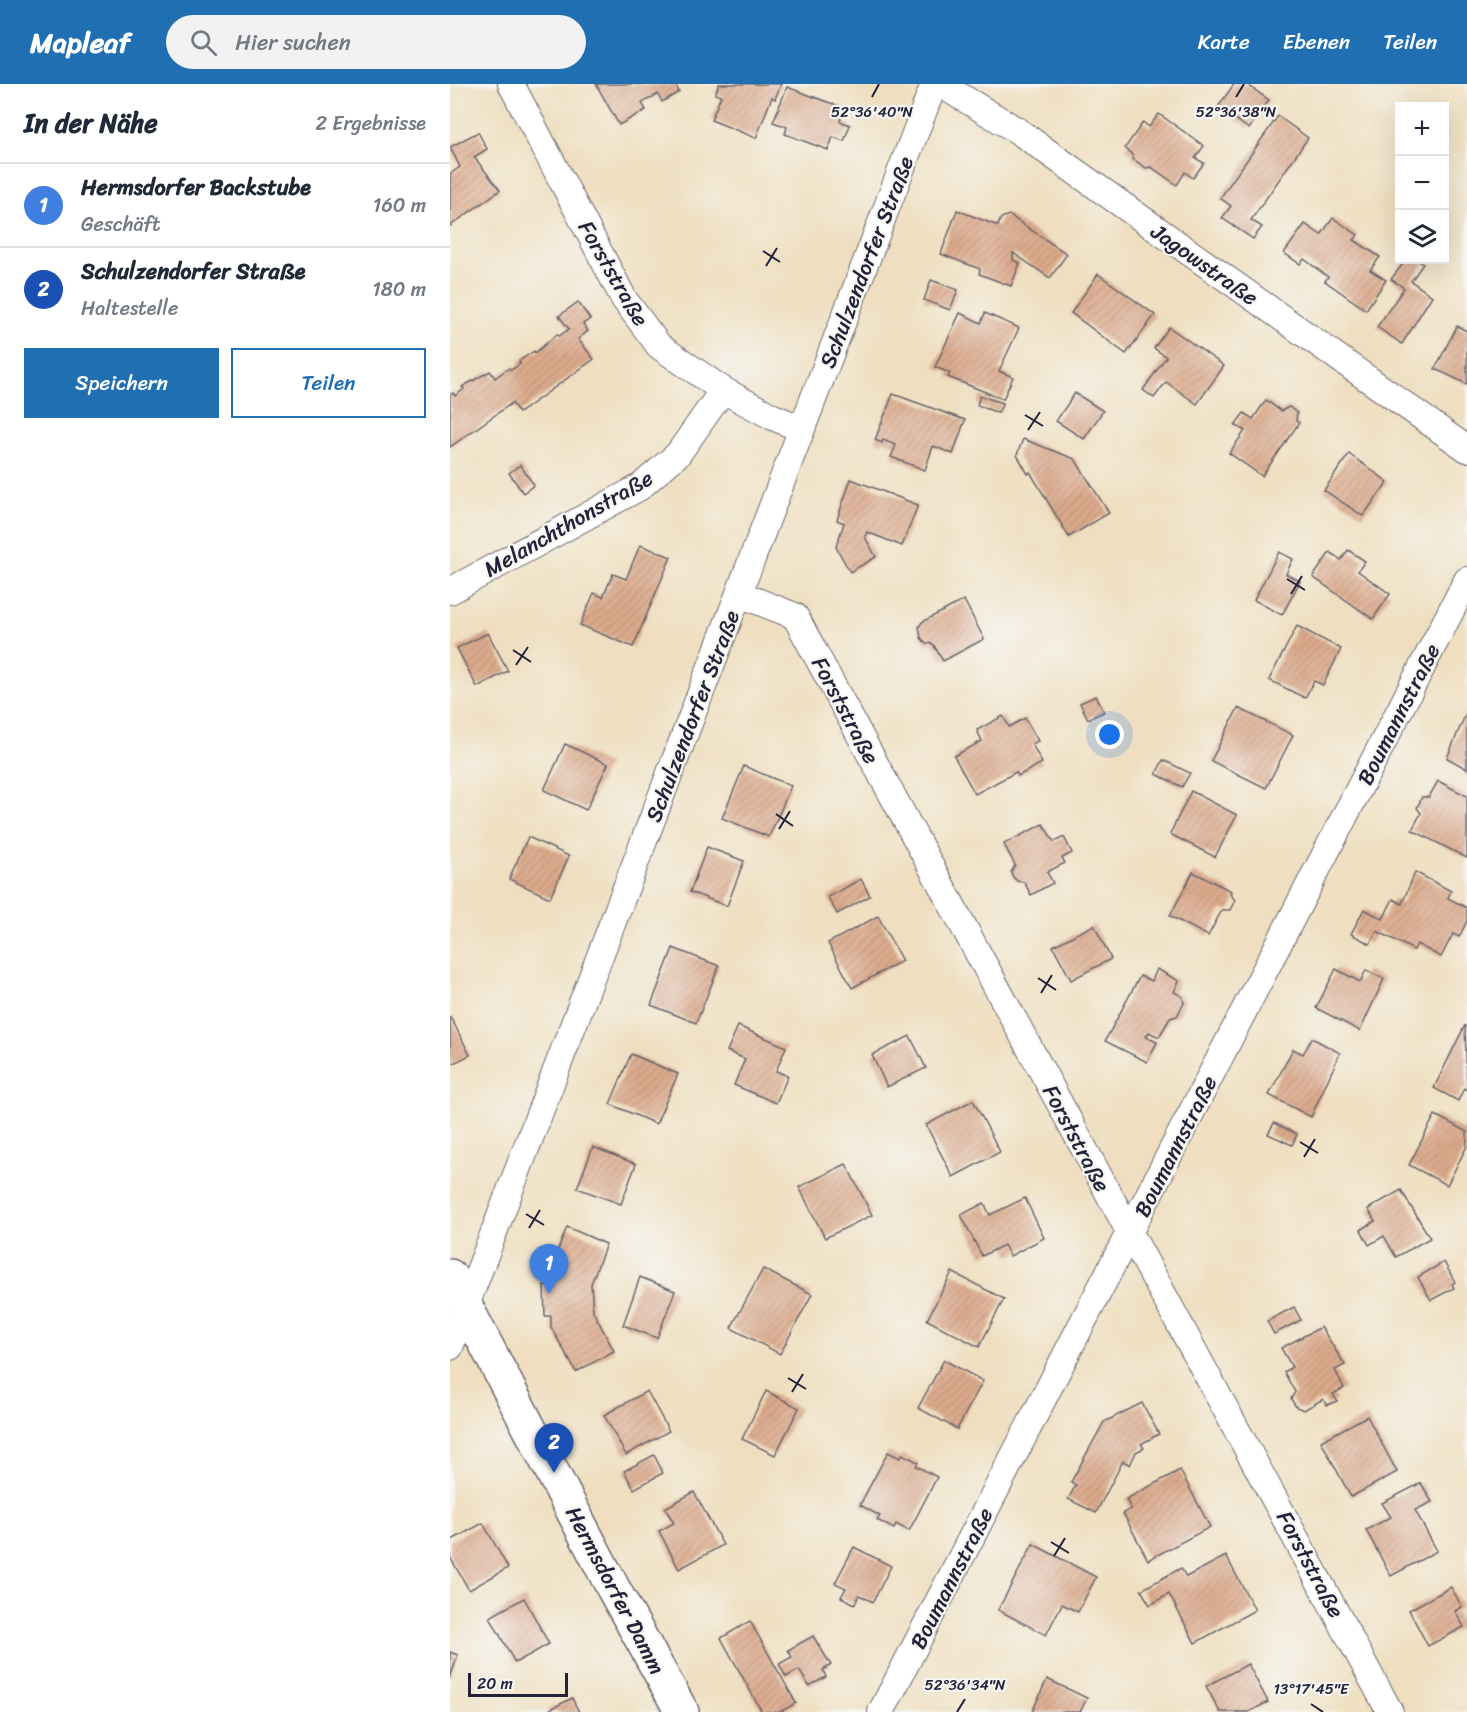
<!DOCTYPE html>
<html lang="de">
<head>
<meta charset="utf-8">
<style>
	:root { --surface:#fff; --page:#f2f2f3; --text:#1f2937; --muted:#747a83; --line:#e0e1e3; --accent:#1f6fb2 }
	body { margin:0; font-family:Sriracha,sans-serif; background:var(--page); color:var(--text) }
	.controls { position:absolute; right:18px; top:18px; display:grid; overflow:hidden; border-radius:0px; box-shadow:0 6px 24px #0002 }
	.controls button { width:54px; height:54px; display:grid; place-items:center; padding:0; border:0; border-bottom:2px solid var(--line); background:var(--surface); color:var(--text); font:30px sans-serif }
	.scale { position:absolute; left:18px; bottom:15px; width:100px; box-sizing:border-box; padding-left:6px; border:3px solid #22223b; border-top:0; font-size:16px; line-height:21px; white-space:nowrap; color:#22223b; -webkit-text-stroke:4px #f6f6f2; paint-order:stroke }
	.you { position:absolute; left:660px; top:651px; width:21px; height:21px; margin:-15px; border:4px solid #fff; border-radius:50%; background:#1a73e8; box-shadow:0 0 0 9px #1a73e833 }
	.badge { display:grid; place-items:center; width:39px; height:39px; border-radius:50%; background:var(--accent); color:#fff; font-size:20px; font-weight:700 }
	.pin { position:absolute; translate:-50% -50px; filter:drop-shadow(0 2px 3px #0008) }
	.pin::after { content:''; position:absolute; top:32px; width:21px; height:18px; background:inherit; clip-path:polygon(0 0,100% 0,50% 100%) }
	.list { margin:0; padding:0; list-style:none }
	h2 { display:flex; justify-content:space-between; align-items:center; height:78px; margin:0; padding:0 24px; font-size:26px }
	h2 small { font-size:20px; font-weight:400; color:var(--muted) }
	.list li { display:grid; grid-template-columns:39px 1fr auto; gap:18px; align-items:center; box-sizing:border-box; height:84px; padding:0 24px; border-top:2px solid var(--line) }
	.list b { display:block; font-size:22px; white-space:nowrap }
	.list p { margin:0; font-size:20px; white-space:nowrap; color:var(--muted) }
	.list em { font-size:20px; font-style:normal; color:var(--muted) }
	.actions { display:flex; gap:12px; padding:18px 24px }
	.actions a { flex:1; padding:14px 0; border:2px solid var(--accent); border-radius:0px; text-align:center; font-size:21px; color:var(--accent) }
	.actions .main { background:var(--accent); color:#fff }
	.icon { flex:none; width:33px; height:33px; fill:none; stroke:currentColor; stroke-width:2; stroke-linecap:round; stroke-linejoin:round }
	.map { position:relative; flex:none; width:1017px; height:1628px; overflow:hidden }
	header { display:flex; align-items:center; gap:36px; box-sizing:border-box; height:84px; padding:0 30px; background:var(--accent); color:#fff }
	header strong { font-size:28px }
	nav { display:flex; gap:33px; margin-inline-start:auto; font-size:21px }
	.search { width:420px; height:54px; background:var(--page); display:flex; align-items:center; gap:15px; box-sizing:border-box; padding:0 21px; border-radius:33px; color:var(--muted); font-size:22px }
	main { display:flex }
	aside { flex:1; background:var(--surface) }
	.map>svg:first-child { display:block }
</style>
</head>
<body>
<header>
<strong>Mapleaf</strong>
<div class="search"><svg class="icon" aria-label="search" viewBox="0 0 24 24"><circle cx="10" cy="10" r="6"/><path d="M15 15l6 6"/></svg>Hier suchen</div>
<nav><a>Karte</a><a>Ebenen</a><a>Teilen</a></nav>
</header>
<main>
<aside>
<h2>In der Nähe<small>2 Ergebnisse</small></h2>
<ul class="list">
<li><span class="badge" style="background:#3f7fe0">1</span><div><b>Hermsdorfer Backstube</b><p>Geschäft</p></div><em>160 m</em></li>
<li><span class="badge" style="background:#1a4fb4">2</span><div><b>Schulzendorfer Straße</b><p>Haltestelle</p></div><em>180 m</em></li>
</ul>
<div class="actions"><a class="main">Speichern</a><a>Teilen</a></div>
</aside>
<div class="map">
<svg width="1017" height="1628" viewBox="0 0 1017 1628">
	<defs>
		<pattern id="building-hatch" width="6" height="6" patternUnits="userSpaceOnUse" patternTransform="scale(1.5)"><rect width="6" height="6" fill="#dcaa8c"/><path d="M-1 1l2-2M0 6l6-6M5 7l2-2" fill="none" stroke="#bc927a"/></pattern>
	</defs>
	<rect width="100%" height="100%" fill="#f6f6f2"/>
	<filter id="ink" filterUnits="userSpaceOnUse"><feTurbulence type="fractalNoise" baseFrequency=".0167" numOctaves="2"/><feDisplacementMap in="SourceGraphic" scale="12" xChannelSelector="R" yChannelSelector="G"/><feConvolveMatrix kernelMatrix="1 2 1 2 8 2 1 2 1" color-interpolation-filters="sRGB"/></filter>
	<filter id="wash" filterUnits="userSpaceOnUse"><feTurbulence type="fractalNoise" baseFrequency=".008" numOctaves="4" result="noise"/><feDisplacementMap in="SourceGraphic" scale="24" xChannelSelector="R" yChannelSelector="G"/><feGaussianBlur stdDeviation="1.35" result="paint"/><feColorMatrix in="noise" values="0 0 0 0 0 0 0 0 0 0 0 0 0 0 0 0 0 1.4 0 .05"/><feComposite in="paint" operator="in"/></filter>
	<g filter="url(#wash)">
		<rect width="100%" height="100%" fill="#efdfc0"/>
		<g id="blocks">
			<g fill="url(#building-hatch)">
				<polygon points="146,0 225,0 229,8 212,18 208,10 192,19 196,26 169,41"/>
				<polygon points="269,0 331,0 325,15 322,13 306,54 261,36 271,12 265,10"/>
				<polygon points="784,0 796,0 819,16 799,45 768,23"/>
				<polygon points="337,3 394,24 390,37 400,41 394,57 383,53 378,66 335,50 337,43 323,38"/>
				<polygon points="709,30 754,62 745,74 754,79 743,94 735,88 727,101 701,83 696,84 683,75 682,70 675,64 693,38 699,43"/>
				<polygon points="828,32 858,54 801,136 812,143 803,155 772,134 781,122 770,114"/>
				<polygon points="28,48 37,65 24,73 50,106 0,142 0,90 10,83 0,63"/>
				<polygon points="507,126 548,142 551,134 559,131 617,170 600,194 563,169 563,176 570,179 561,202 529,190 530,185 491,170"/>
				<polygon points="883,134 908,151 904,156 930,173 920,186 936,196 916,226 875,197 878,193 854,175 850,180 834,169 855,140 871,151"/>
				<polygon points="956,176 967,176 973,180 961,197 982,212 952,260 927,243 954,204 941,195"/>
				<polygon points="648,190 705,231 676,270 621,229"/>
				<polygon points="481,196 508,206 500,226 474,216"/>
				<polygon points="128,218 140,235 133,240 138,247 128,255 144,275 69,329 62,319 0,363 0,311 3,309 5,312 14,305 12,303 40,287 45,294 59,284 61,286 70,280 69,277 84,267 85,269 107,250 109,252 119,245 109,232"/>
				<polygon points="510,229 531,239 535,229 569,244 549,287 563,293 553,315 498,293 500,289 485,283"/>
				<polygon points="1007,242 1017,247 1017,300 985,285"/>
				<polygon points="719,243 774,282 747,320 716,298 704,314 693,306 716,273 704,264"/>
				<polygon points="625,309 653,327 634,355 606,337"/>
				<polygon points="443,310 515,336 503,370 483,362 475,386 441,373 446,361 433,356 432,359 425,356"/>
				<polygon points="530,312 553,319 548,329 527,321"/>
				<polygon points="816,316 831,327 839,323 847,329 846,337 849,339 812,392 779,369 795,347 785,341 794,329 803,335"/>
				<polygon points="573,355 625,375 659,429 619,453 580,388 578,390 567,371"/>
				<polygon points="899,370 938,398 913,432 874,406"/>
				<polygon points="70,381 84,401 73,409 59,389"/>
				<polygon points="401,395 468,421 452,462 417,448 415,453 426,473 400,488 386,463 394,439 387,436"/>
				<polygon points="190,461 221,473 183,563 130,541 144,509 153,513 163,490 176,495"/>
				<polygon points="898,466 915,477 908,487 940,510 923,535 863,493 880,468 891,476"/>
				<polygon points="829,468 843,475 836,490 850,497 832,531 804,516"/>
				<polygon points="514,516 534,555 493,577 483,560 476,559 471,554 469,543 472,538"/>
				<polygon points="847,542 891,565 873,601 864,597 855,614 819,596"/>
				<polygon points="38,549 58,587 27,603 7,564"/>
				<polygon points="646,612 654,628 638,635 630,619"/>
				<polygon points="788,624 843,651 816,704 761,677"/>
				<polygon points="1017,627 1017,685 997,674"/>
				<polygon points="553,632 559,643 575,634 588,657 582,660 592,679 568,692 566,688 525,710 504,672 532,657 527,646"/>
				<polygon points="115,660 158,680 136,726 94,706"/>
				<polygon points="713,676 740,689 732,703 706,690"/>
				<polygon points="294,682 341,702 319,753 272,734"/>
				<polygon points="988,697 1017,712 1017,774 962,746 971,729 967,724 972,713 979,713"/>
				<polygon points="741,707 787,731 765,773 720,750"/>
				<polygon points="593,740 604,758 614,753 622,769 612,774 615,779 597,788 603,799 581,811 574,798 567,797 563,793 561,788 565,781 554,760"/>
				<polygon points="78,753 119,772 100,814 59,795"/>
				<polygon points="257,763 294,777 277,822 240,808"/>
				<polygon points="743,788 781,807 780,810 785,816 780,826 772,826 758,852 720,832"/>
				<polygon points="965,788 1001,807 998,814 1017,824 1017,837 1009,853 1003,850 991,873 967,860 964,866 927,847 920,860 901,850 914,825 933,835 943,815 952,820"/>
				<polygon points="411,795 420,812 387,830 378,813"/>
				<polygon points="428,832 452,877 402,904 378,859"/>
				<polygon points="644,841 661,875 621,896 603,862"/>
				<polygon points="223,864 269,882 246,939 201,921"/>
				<polygon points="707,885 729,897 724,908 732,912 734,919 727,932 720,934 709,953 699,948 696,953 707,958 697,978 655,957 690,892 702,897"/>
				<polygon points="886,885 910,898 916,886 934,895 910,947 866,924"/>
				<polygon points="0,932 20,971 0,981"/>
				<polygon points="1015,941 1017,1006 1014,1004 1008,1017 984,1004"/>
				<polygon points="288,942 336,963 326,987 338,992 326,1019 284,1001 295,975 277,967"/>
				<polygon points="460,952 476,984 437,1003 422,971"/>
				<polygon points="862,954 890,969 861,1033 819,1011 843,965 853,970"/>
				<polygon points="181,970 228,990 206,1040 160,1020"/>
				<polygon points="523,1016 550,1068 503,1093 476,1041"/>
				<polygon points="985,1031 1017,1048 1017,1062 997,1101 959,1081"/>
				<polygon points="824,1039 847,1050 842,1061 818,1050"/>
				<polygon points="143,1063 186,1080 171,1120 127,1104"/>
				<polygon points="396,1080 422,1131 375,1154 349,1103"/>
				<polygon points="951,1106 980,1154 946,1173 934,1152 919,1161 911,1146 925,1137 918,1125"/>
				<polygon points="575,1114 594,1154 560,1172 554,1161 532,1172 511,1131 534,1119 540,1131"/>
				<polygon points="117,1143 156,1160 141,1200 143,1227 164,1267 126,1288 101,1243 101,1232 95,1232 94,1202 99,1202 98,1191"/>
				<polygon points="994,1178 1005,1198 1002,1200 1004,1204 981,1216 968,1193"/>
				<polygon points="313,1185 362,1210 330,1270 281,1244"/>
				<polygon points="502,1188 554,1215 529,1263 477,1236"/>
				<polygon points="190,1193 225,1207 207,1254 173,1241"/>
				<polygon points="844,1223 851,1236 824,1250 817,1237"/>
				<polygon points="871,1243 895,1281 885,1286 894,1304 883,1310 887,1317 877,1321 873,1315 854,1326 846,1323 841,1315 845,1308 834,1288 842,1283 831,1264"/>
				<polygon points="494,1276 533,1297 507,1345 468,1324"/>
				<polygon points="197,1307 219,1347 176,1371 154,1331"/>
				<polygon points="316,1307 349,1324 325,1371 292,1355"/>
				<polygon points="692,1319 709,1350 691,1360 694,1364 686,1368 680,1381 673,1377 646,1429 618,1415 626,1401 621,1398 654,1338"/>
				<polygon points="917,1332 947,1388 901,1413 871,1357"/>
				<polygon points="438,1368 450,1374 452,1370 468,1378 466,1382 487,1393 459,1447 446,1440 444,1445 427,1436 430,1432 410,1421"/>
				<polygon points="204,1371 213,1389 184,1405 174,1387"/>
				<polygon points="730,1386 760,1443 698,1476 673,1429 681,1425 676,1415"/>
				<polygon points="971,1399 982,1418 965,1426 987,1467 941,1492 916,1446 941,1433 932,1419"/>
				<polygon points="244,1408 273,1461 229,1485 209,1447 224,1439 215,1424"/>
				<polygon points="33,1439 58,1484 19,1506 0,1473 0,1457"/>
				<polygon points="583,1460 646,1493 628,1528 612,1520 596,1551 548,1526"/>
				<polygon points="404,1463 441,1482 423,1518 409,1511 405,1520 391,1513 396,1504 385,1499"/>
				<polygon points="776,1472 805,1526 745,1559 719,1510 700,1521 691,1506 731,1484 736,1493"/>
				<polygon points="1001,1503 1012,1523 1005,1527 1014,1543 978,1562 959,1526"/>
				<polygon points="74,1514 99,1560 65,1579 40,1533"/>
				<polygon points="300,1537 346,1619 330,1628 312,1628 271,1554"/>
				<polygon points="363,1552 381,1581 373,1586 376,1593 359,1602 349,1586 336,1593 329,1580 342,1573 338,1566"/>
				<polygon points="0,1568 8,1571 0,1594"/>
				<polygon points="798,1580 818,1618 799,1628 770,1628 756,1602"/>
				<polygon points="597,1595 637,1614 630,1628 582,1628"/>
				<polygon points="122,1614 129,1628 95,1628"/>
			</g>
		</g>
	</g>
	<g filter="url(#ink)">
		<use href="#blocks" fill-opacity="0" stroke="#6a646a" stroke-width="1.5"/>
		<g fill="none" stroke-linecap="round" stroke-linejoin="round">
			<g stroke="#6a646a" stroke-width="28">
				<g id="minor">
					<polyline points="61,0 174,215 209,262 273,306 323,333 352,345"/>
					<polyline points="490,0 568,47 1017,365"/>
					<polyline points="0,507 190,403 228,370 273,306"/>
					<polyline points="289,510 345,532 940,1628"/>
					<polyline points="0,1263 484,0"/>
					<polyline points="431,1628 1017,496"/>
				</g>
			</g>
			<g stroke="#6a646a" stroke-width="36">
				<polyline id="secondary" points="0,1192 163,1504 232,1628"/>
			</g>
			<use href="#minor" stroke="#fff" stroke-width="26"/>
			<use href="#secondary" stroke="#fff" stroke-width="33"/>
		</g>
	</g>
	<path fill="none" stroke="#22223b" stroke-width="2" d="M422,13L429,0M786,13L794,0M313,167L330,178M316,182L327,164M575,331L593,342M578,346L590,328M837,495L855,506M841,510L852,492M63,566L81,578M66,581L78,563M326,730L343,742M329,745L340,727M588,894L606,906M591,909L602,891M850,1058L868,1069M854,1073L865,1055M76,1130L94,1141M79,1144L90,1126M338,1294L356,1305M342,1308L353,1290M601,1458L619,1469M604,1472L615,1454M861,1620L873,1628M507,1628L515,1615"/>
	<g text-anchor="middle" stroke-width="4.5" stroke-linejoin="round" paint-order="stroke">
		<g font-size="22" fill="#22223b" stroke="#f6f6f2">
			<text transform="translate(416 178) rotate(-69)" y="8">Schulzendorfer Straße</text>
			<text transform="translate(755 180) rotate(35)" y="8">Jagowstraße</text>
			<text transform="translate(164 189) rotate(60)" y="8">Forststraße</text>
			<text transform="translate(118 439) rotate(-30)" y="8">Melanchthonstraße</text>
			<text transform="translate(396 626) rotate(62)" y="8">Forststraße</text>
			<text transform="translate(948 630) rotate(-63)" y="8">Boumannstraße</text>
			<text transform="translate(242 632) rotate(-69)" y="8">Schulzendorfer Straße</text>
			<text transform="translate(627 1054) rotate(62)" y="8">Forststraße</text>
			<text transform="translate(725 1062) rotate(-63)" y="8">Boumannstraße</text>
			<text transform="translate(861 1480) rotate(62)" y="8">Forststraße</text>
			<text transform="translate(501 1494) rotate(-63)" y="8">Boumannstraße</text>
			<text transform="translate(166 1506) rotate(62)" y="8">Hermsdorfer Damm</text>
		</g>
	</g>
	<g font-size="15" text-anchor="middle" fill="#22223b" stroke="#f6f6f2" stroke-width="4.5" stroke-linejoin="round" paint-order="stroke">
		<text x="422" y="33">52°36'40"N</text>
		<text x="786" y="33">52°36'38"N</text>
		<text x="515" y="1606">52°36'34"N</text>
		<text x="861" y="1610">13°17'45"E</text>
	</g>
</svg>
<div class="controls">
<button>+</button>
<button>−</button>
<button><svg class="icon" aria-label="layers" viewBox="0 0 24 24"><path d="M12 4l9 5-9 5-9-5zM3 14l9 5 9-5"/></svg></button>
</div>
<div class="scale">20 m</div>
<div class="you"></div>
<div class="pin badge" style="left:99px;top:1210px;background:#3f7fe0">1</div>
<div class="pin badge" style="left:104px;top:1389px;background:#1a4fb4">2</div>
</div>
</main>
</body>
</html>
